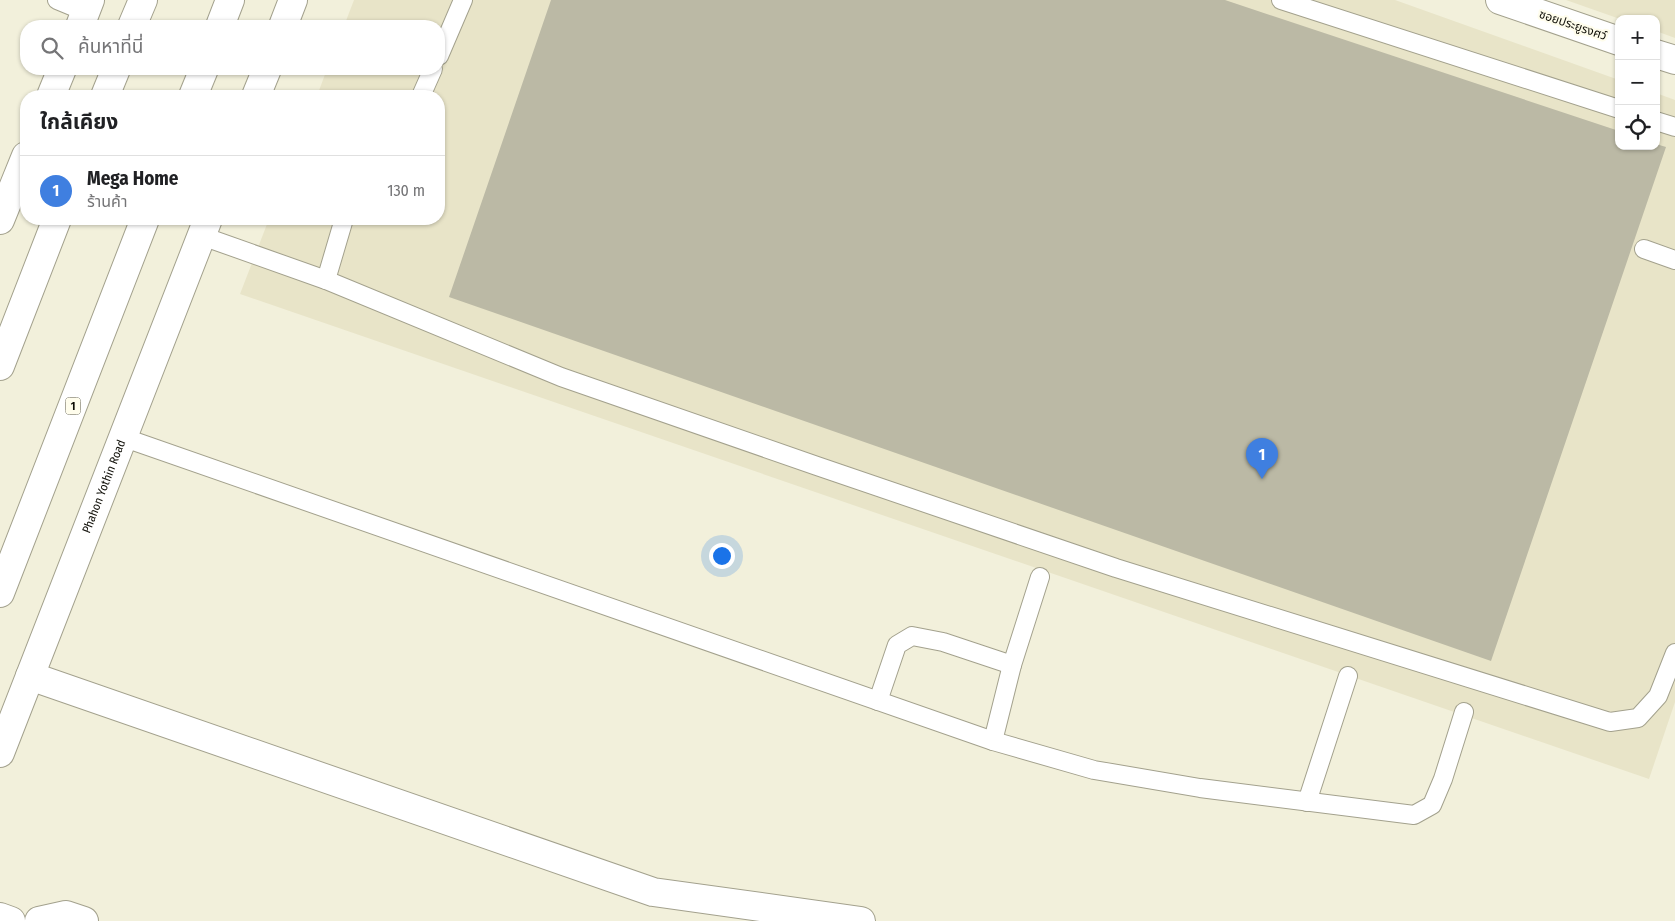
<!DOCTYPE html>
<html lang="th">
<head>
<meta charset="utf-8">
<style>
	:root { --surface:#fff; --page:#f2f2f2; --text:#202124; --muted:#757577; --line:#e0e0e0; --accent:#1a73e8 }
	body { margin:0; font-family:"Fira Sans Condensed","Noto Sans Thai",sans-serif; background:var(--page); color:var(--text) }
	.controls { position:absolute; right:15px; top:15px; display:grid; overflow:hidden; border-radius:10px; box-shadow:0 1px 4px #0004 }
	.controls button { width:45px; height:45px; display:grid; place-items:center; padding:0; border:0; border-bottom:1px solid var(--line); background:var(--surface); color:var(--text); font:25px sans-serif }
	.you { position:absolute; left:721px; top:555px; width:18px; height:18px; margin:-12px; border:4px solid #fff; border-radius:50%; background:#1a73e8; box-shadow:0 0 0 8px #1a73e833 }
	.badge { display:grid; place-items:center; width:32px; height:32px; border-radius:50%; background:var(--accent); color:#fff; font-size:16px; font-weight:700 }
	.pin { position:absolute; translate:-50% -41px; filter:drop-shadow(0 1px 2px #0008) }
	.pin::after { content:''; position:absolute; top:26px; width:18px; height:15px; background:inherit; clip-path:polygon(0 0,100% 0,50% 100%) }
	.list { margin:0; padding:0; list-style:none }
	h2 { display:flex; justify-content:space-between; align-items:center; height:65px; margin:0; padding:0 20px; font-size:21px }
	h2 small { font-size:16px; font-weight:400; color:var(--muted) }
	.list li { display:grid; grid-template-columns:32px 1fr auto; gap:15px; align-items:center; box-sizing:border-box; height:70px; padding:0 20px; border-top:1px solid var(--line) }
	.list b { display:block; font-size:19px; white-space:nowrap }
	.list p { margin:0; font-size:16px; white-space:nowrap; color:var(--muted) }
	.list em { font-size:16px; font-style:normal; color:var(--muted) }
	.icon { flex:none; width:28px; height:28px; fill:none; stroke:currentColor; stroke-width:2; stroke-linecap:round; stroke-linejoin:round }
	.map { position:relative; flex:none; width:1675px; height:921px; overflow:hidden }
	.search { position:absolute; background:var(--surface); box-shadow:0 1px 4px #0004; left:20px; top:20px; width:425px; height:55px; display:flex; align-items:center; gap:12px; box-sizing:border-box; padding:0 18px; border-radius:20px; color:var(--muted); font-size:19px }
	.panel { position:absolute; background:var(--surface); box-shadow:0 1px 4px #0004; left:20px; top:90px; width:425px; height:135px; border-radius:20px }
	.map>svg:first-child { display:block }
</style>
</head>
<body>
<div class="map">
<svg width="1675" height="921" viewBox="0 0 1675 921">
	<rect width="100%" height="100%" fill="#f2f0db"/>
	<g fill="#e8e4c8">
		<polygon points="354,0 1395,0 1619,80 1619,146 1656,146 1656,93 1675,100 1675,702 1649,779 240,294 269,219 439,219 439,96 317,96 327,69 439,69 439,26 344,26"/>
		<polygon points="1566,0 1675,0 1675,38 1656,31 1656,19 1620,19"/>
	</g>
	<polygon fill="#bbb9a5" points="551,0 1225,0 1619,131 1619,146 1656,146 1656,144 1666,147 1491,661 449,297"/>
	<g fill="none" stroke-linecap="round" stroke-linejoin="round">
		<g stroke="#a3a18d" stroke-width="20">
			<g id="service">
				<polyline points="57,0 86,12"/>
				<polyline points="1281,0 1619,109"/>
				<polyline points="439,56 463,0"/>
				<polyline points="421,96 433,69"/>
				<polyline points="1656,121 1675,127"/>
				<polyline points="202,236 326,280 561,377 817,466 1116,568 1610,722 1638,718 1658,696 1675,653"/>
				<polyline points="1644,249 1675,260"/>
				<polyline points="326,280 344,219"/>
				<polyline points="122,437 993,741 1094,770 1200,788 1414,815 1432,805 1443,779 1464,712"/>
				<polyline points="878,701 897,645 912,636 943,642 1012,665"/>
				<polyline points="993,741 1012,665 1040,577"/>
				<polyline points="1307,802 1348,676"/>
			</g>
		</g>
		<g stroke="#a3a18d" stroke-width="30">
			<g id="minor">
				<polyline points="1500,0 1619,41"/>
				<polyline points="1656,54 1675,60"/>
				<polyline points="30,676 653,892 861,921"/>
				<polyline points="0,917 11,921"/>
				<polyline points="39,921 66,915 84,921"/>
			</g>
		</g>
		<g stroke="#a3a18d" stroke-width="30">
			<g id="secondary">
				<polyline points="80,26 90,0"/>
				<polyline points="283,26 293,0"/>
				<polyline points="51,96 62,69"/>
				<polyline points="256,96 267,69"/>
				<polyline points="0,220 26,156"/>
				<path id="s1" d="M0,753L208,219"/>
			</g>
		</g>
		<g stroke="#a3a18d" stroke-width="30">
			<g id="trunk">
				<polyline points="132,26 143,0"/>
				<polyline points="220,26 230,0"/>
				<polyline points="105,96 116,69"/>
				<polyline points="193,96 204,69"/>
				<polyline points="0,366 57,219"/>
				<polyline points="0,593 145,219"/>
			</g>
		</g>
		<use href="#service" stroke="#fff" stroke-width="18"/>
		<use href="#minor" stroke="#fff" stroke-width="28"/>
		<use href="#secondary" stroke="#fff" stroke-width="28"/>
		<use href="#trunk" stroke="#fff" stroke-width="28"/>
	</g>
	<g text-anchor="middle" stroke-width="4.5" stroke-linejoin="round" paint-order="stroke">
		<rect fill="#fffdec" stroke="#56554b" stroke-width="1" x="65.5" y="397.5" width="15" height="17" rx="4"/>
		<g font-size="11" font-weight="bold" fill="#0e0d06">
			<text x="73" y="410">1</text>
		</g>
		<g font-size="12" fill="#0e0d06" stroke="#fffdec">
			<text transform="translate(1573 25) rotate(19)" y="4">ซอยประยูรงศว์</text>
			<text dy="4" stroke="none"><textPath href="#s1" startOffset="286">Phahon Yothin Road</textPath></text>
		</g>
	</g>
</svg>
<div class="controls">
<button>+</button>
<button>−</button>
<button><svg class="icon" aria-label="locate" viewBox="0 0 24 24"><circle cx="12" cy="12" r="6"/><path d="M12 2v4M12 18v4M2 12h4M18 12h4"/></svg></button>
</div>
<div class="you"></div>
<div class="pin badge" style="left:1262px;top:479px;background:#3f7fe0">1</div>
<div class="search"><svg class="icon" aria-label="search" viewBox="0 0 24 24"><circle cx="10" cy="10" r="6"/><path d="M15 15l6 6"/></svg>ค้นหาที่นี่</div>
<section class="panel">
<h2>ใกล้เคียง<small></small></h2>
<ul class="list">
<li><span class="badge" style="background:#3f7fe0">1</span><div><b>Mega Home</b><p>ร้านค้า</p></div><em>130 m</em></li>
</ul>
</section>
</div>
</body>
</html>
